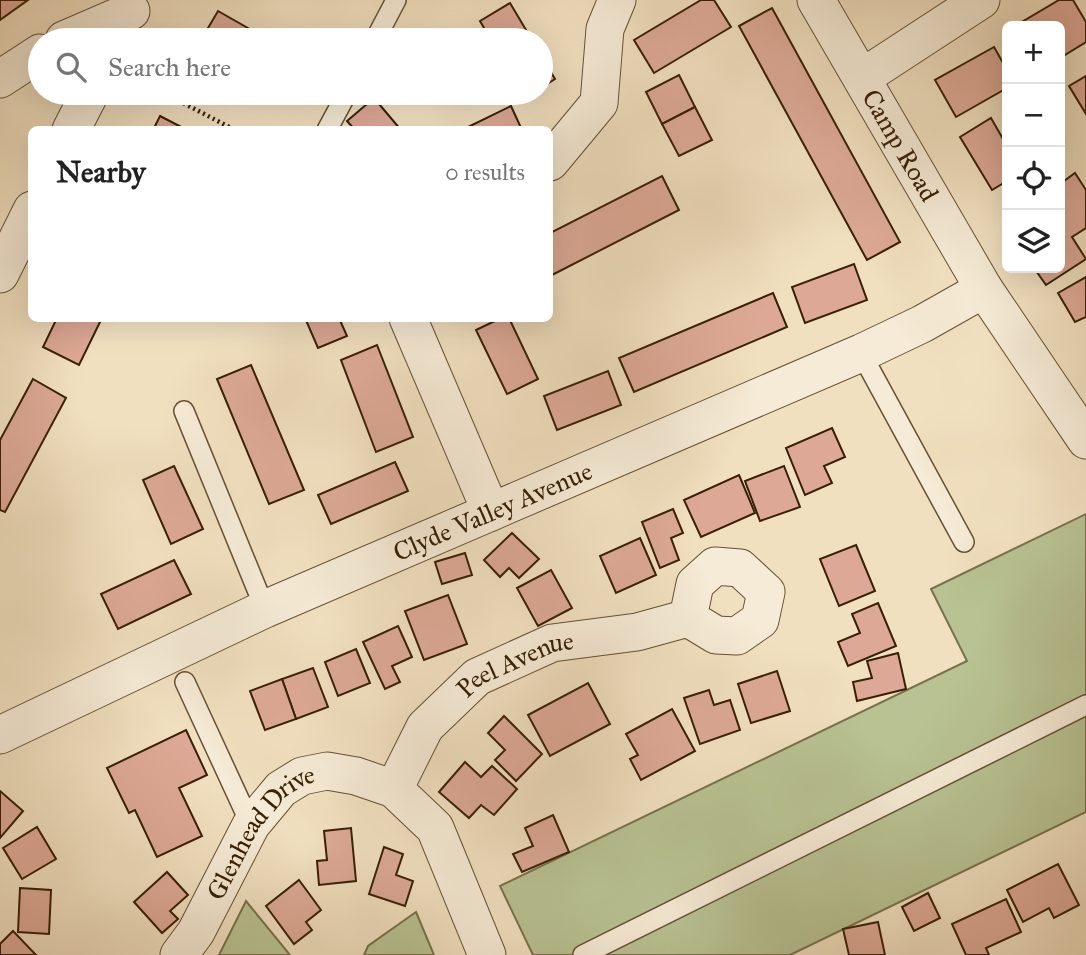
<!DOCTYPE html>
<html lang="en">
<head>
<meta charset="utf-8">
<style>
	:root { --surface:#fff; --page:#f2f2f2; --text:#222; --muted:#767676; --line:#e0e0e0 }
	body { margin:0; font-family:"IM FELL Great Primer",serif; background:var(--page); color:var(--text) }
	.controls { position:absolute; right:21px; top:21px; display:grid; overflow:hidden; border-radius:10px; box-shadow:0 7px 28px #0002 }
	.controls button { width:63px; height:63px; display:grid; place-items:center; padding:0; border:0; border-bottom:2px solid var(--line); background:var(--surface); color:var(--text); font:35px sans-serif }
	.list { margin:0; padding:0; list-style:none }
	h2 { display:flex; justify-content:space-between; align-items:center; height:91px; margin:0; padding:0 28px; font-size:30px }
	h2 small { font-size:23px; font-weight:400; color:var(--muted) }
	.icon { flex:none; width:38px; height:38px; fill:none; stroke:currentColor; stroke-width:2; stroke-linecap:round; stroke-linejoin:round }
	.map { position:relative; flex:none; width:1086px; height:955px; overflow:hidden }
	.search { position:absolute; background:var(--surface); box-shadow:0 7px 28px #0002; left:28px; top:28px; width:525px; height:77px; display:flex; align-items:center; gap:18px; box-sizing:border-box; padding:0 24px; border-radius:38px; color:var(--muted); font-size:26px }
	.panel { position:absolute; background:var(--surface); box-shadow:0 7px 28px #0002; left:28px; top:126px; width:525px; height:196px; border-radius:10px }
	.map>svg:first-child { display:block }
</style>
</head>
<body>
<div class="map">
<svg width="1086" height="955" viewBox="0 0 1086 955">
	<rect width="100%" height="100%" fill="#f1e0c0"/>
	<filter id="stains"><feTurbulence type="fractalNoise" baseFrequency=".00286" numOctaves="4"/><feColorMatrix values="0 0 0 0 .2 0 0 0 0 .09 0 0 0 0 .02 0 0 0 .5 -.17"/></filter>
	<radialGradient id="worn" r=".72"><stop offset=".6" stop-color="#630" stop-opacity="0"/><stop offset="1" stop-color="#630" stop-opacity=".3"/></radialGradient>
	<g fill="#b8c293" stroke="#78714c" stroke-width="2">
		<polygon points="1086,514 1086,812 790,955 533,955 500,886 967,661 931,589"/>
		<polygon points="246,901 290,955 219,955"/>
		<polygon points="416,912 434,955 364,955 368,946"/>
	</g>
	<g fill="#dda996" stroke="#372005" stroke-width="2">
		<polygon points="0,0 28,0 0,20"/>
		<polygon points="701,0 714,0 731,27 654,73 634,40"/>
		<polygon points="1059,0 1073,0 1086,22 1086,42 1060,58 1060,26 1015,26"/>
		<polygon points="510,3 532,40 491,40 480,21"/>
		<polygon points="772,8 900,242 867,260 739,26"/>
		<polygon points="218,11 269,40 201,40"/>
		<polygon points="994,47 1007,70 1007,88 956,117 935,80"/>
		<polygon points="541,55 555,79 541,88"/>
		<polygon points="679,75 695,107 662,124 646,92"/>
		<polygon points="1086,76 1086,114 1069,86"/>
		<polygon points="374,98 401,130 355,130 347,121"/>
		<polygon points="511,106 522,130 462,130"/>
		<polygon points="695,107 712,140 679,156 662,124"/>
		<polygon points="160,116 187,130 153,130"/>
		<polygon points="991,118 1007,146 1007,181 992,190 960,137"/>
		<polygon points="1075,173 1086,190 1086,228 1072,237 1086,259 1046,285 1034,268 1060,268 1060,184"/>
		<polygon points="662,176 679,210 550,276 550,233"/>
		<polygon points="854,264 867,300 805,323 792,287"/>
		<polygon points="1086,277 1086,317 1075,322 1058,293"/>
		<polygon points="773,293 787,327 634,392 619,358"/>
		<polygon points="57,318 102,318 79,365 43,347"/>
		<polygon points="305,318 339,318 347,336 318,348"/>
		<polygon points="501,318 509,318 538,379 507,394 476,330"/>
		<polygon points="377,345 413,437 376,452 341,360"/>
		<polygon points="251,365 304,490 269,504 217,379"/>
		<polygon points="608,371 621,405 557,430 544,396"/>
		<polygon points="33,379 66,398 5,512 0,510 0,440"/>
		<polygon points="832,428 845,457 824,466 832,483 805,495 786,448"/>
		<polygon points="395,462 408,491 331,524 318,495"/>
		<polygon points="174,466 203,529 171,544 143,480"/>
		<polygon points="784,466 800,507 760,521 745,481"/>
		<polygon points="739,475 755,513 701,537 684,500"/>
		<polygon points="673,509 683,533 671,538 679,560 660,568 642,522"/>
		<polygon points="512,533 539,559 519,578 509,568 500,577 484,560"/>
		<polygon points="640,538 656,575 616,593 600,556"/>
		<polygon points="856,545 875,591 839,606 820,559"/>
		<polygon points="465,553 472,575 442,584 435,562"/>
		<polygon points="174,560 191,594 118,629 101,594"/>
		<polygon points="551,570 572,608 538,626 517,588"/>
		<polygon points="448,595 467,644 424,660 405,611"/>
		<polygon points="878,603 896,646 848,666 838,642 860,633 852,614"/>
		<polygon points="398,626 412,657 392,666 400,682 385,689 363,642"/>
		<polygon points="356,649 370,683 338,696 325,662"/>
		<polygon points="898,653 906,689 857,701 853,682 872,678 867,661"/>
		<polygon points="313,668 328,707 296,719 282,679"/>
		<polygon points="777,671 790,711 751,723 738,684"/>
		<polygon points="282,679 296,719 265,730 250,691"/>
		<polygon points="588,683 610,724 550,756 528,715"/>
		<polygon points="709,690 714,705 730,700 740,730 700,744 684,698"/>
		<polygon points="672,709 695,751 641,780 630,759 638,755 626,734"/>
		<polygon points="504,716 542,754 516,781 495,760 505,750 488,733"/>
		<polygon points="186,730 207,775 179,788 202,836 157,857 135,810 129,813 107,768"/>
		<polygon points="465,762 481,777 492,766 517,789 494,815 481,805 469,818 439,792"/>
		<polygon points="0,791 23,811 0,838"/>
		<polygon points="553,815 569,852 522,872 513,854 533,846 525,828"/>
		<polygon points="37,827 56,859 22,879 3,848"/>
		<polygon points="351,828 356,881 319,885 317,861 327,860 324,831"/>
		<polygon points="384,847 403,854 396,875 413,881 405,906 369,894"/>
		<polygon points="1058,864 1079,905 1054,918 1049,908 1023,922 1007,890"/>
		<polygon points="167,872 188,895 170,911 178,919 162,933 134,902"/>
		<polygon points="299,880 321,910 306,922 312,930 294,944 266,906"/>
		<polygon points="20,888 51,890 49,934 18,932"/>
		<polygon points="928,893 940,918 914,931 902,907"/>
		<polygon points="1006,899 1021,932 986,948 989,955 966,955 952,924"/>
		<polygon points="878,922 885,955 849,955 843,929"/>
		<polygon points="13,931 36,955 0,955 0,944"/>
	</g>
	<g fill="none" stroke-linecap="round" stroke-linejoin="round">
		<g stroke="#665034" stroke-width="22">
			<g id="service">
				<polyline points="375,40 396,0"/>
				<polyline points="327,130 347,93"/>
				<polyline points="861,353 964,542"/>
				<polyline points="184,411 265,609"/>
				<polyline points="185,682 251,825"/>
				<polyline points="583,955 1086,705"/>
			</g>
		</g>
		<g stroke="#665034" stroke-width="39">
			<g id="minor">
				<path id="s1" d="M816,0L984,289L1086,440"/>
				<polyline points="64,40 131,11"/>
				<polyline points="863,77 981,0"/>
				<polyline points="0,79 40,53"/>
				<polyline points="71,130 90,93"/>
				<polyline points="550,162 599,103 605,29 617,0"/>
				<polyline points="0,274 32,210"/>
				<polyline points="408,318 491,512"/>
				<path id="s2" d="M0,735L265,609L861,353L922,324L984,289"/>
				<path id="s3" d="M394,789L425,727L477,677L552,643L637,632L688,618L716,635L737,636L760,620L766,592L740,568L715,566L695,584L688,618"/>
				<path id="s4" d="M179,955L196,932L251,825L281,789L302,776L327,771L356,776L394,789L435,828L487,955"/>
			</g>
		</g>
		<polyline stroke="#372005" stroke-width="4.5" stroke-dasharray="2 3.5" stroke-linecap="butt" points="164,93 235,130"/>
		<use href="#service" stroke="#f6ebd6" stroke-width="19"/>
		<use href="#minor" stroke="#f6ebd6" stroke-width="37"/>
	</g>
	<g text-anchor="middle" stroke-width="5" stroke-linejoin="round" paint-order="stroke">
		<g font-size="26" fill="#372005" stroke="#f6ebd6">
			<text dy="9" stroke="none"><textPath href="#s1" startOffset="168">Camp Road</textPath></text>
			<text dy="9" stroke="none"><textPath href="#s2" startOffset="541">Clyde Valley Avenue</textPath></text>
			<text dy="9" stroke="none"><textPath href="#s3" startOffset="182">Peel Avenue</textPath></text>
			<text dy="9" stroke="none"><textPath href="#s4" startOffset="150">Glenhead Drive</textPath></text>
		</g>
	</g>
	<rect width="100%" height="100%" filter="url(#stains)"/>
	<rect width="100%" height="100%" fill="url(#worn)"/>
</svg>
<div class="controls">
<button>+</button>
<button>−</button>
<button><svg class="icon" aria-label="locate" viewBox="0 0 24 24"><circle cx="12" cy="12" r="6"/><path d="M12 2v4M12 18v4M2 12h4M18 12h4"/></svg></button>
<button><svg class="icon" aria-label="layers" viewBox="0 0 24 24"><path d="M12 4l9 5-9 5-9-5zM3 14l9 5 9-5"/></svg></button>
</div>
<div class="search"><svg class="icon" aria-label="search" viewBox="0 0 24 24"><circle cx="10" cy="10" r="6"/><path d="M15 15l6 6"/></svg>Search here</div>
<section class="panel">
<h2>Nearby<small>0 results</small></h2>
<ul class="list">
</ul>
</section>
</div>
</body>
</html>
